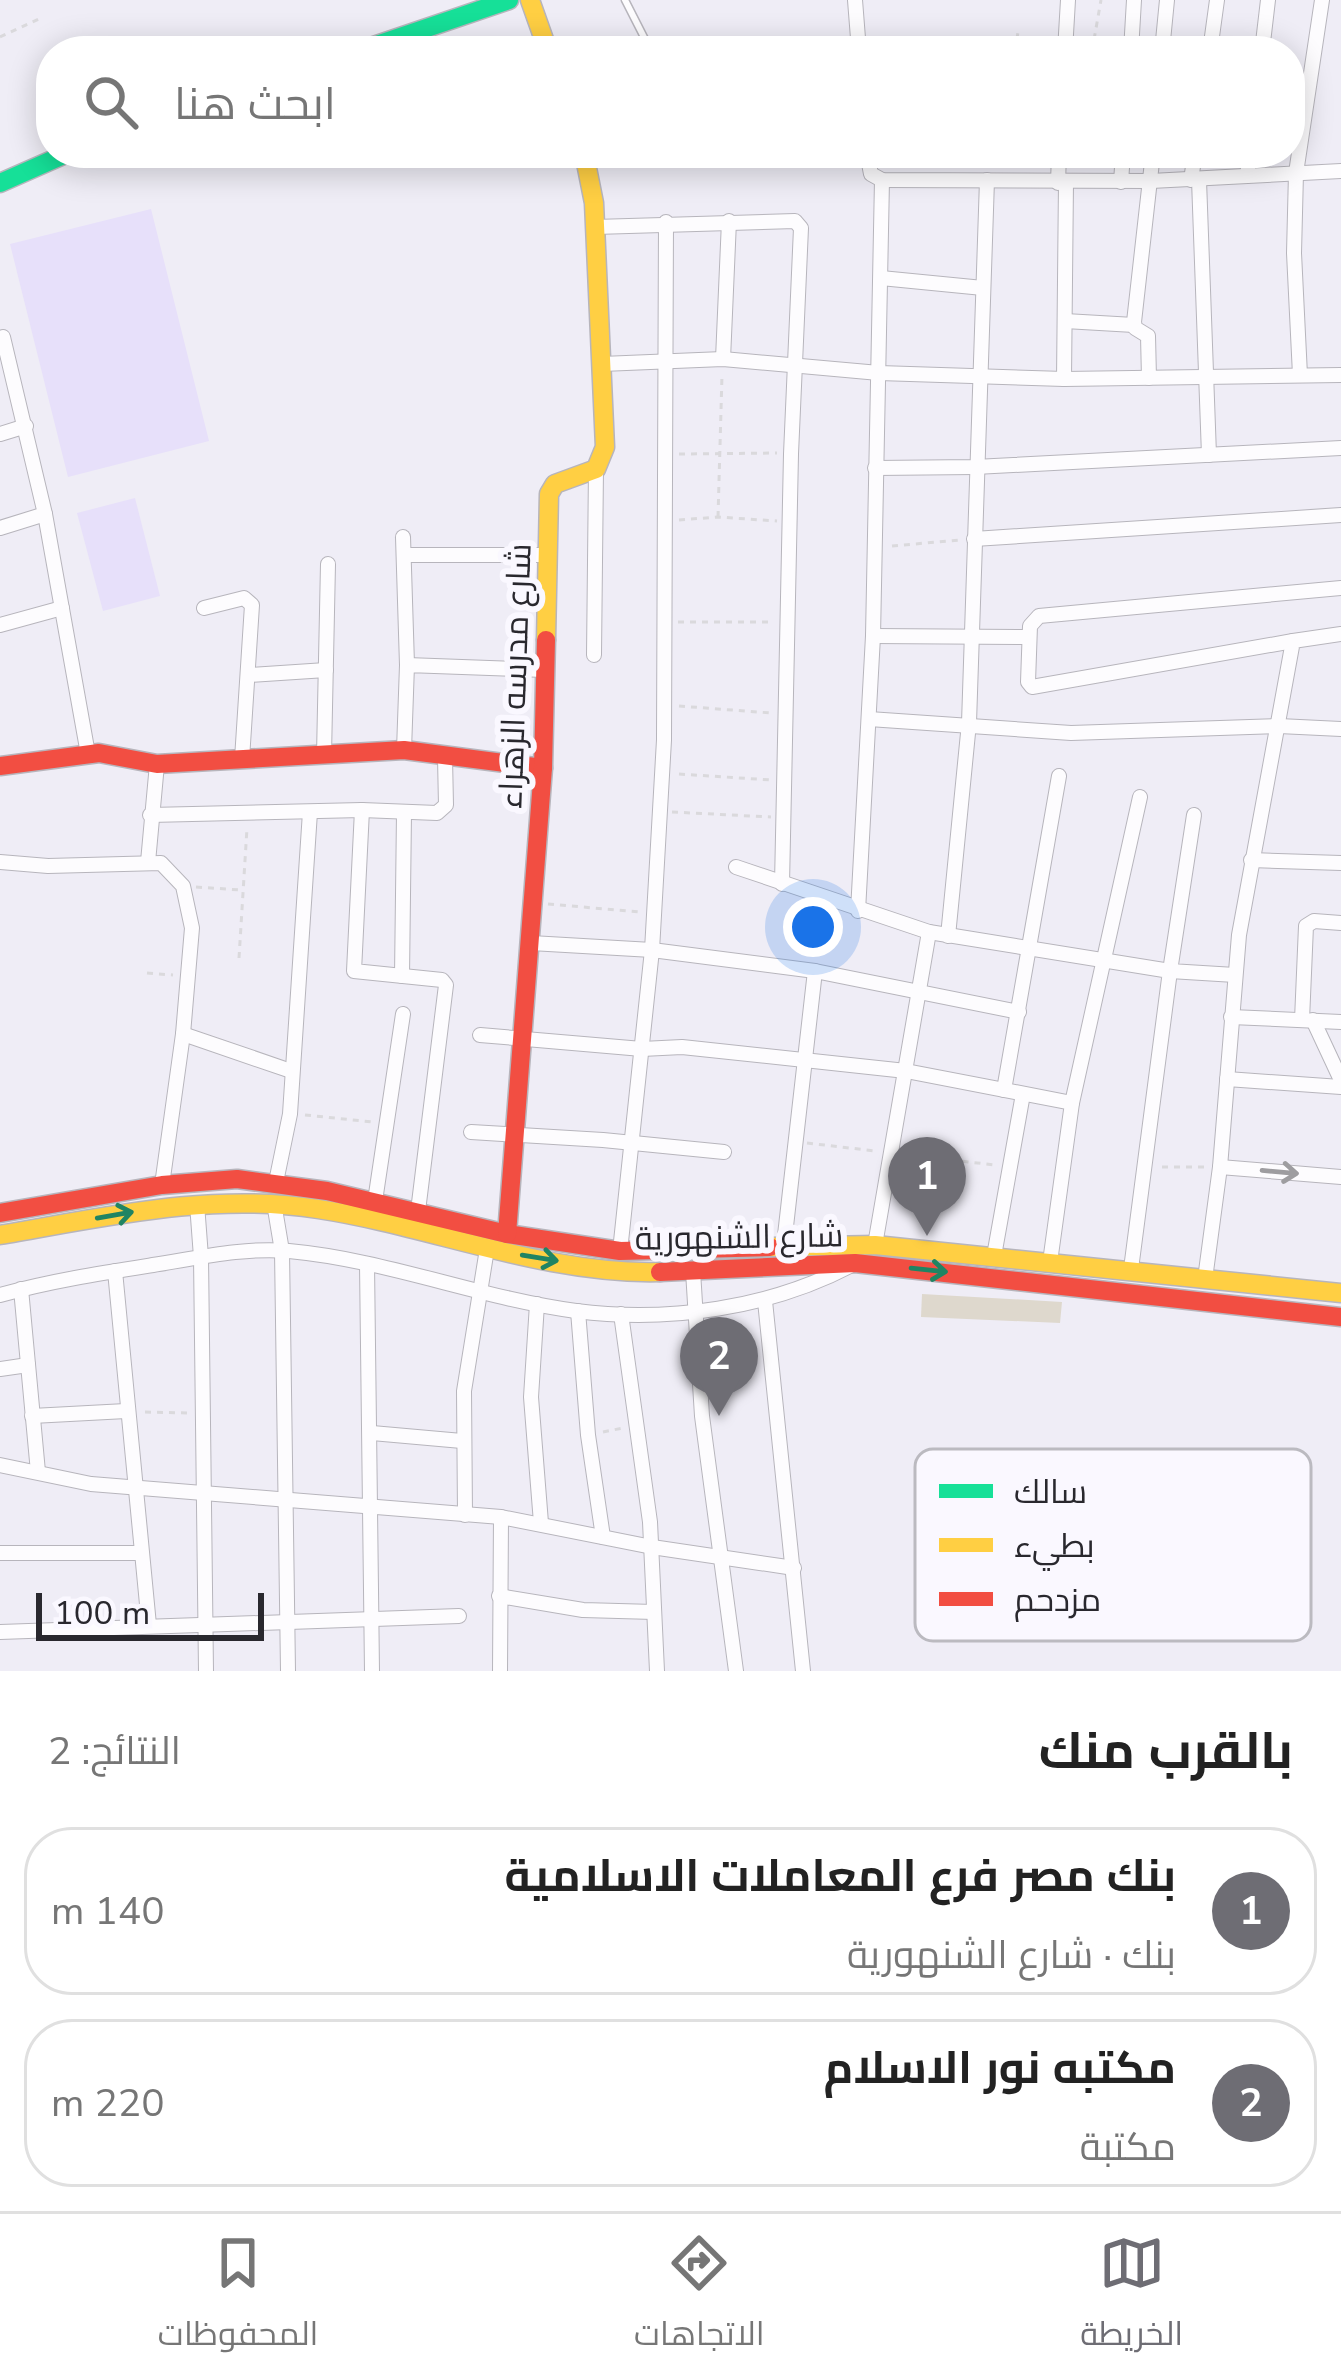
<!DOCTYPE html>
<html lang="ar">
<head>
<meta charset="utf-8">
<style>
	:root { --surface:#fff; --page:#f2f2f2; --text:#222; --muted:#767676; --line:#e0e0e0; --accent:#6e6d74 }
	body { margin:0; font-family:"Nunito Sans",Cairo,sans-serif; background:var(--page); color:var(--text); direction:rtl }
	.scale { position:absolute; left:36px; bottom:30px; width:228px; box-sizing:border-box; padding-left:12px; border:6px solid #29282e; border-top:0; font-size:33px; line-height:42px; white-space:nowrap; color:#29282e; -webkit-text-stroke:9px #faf8ff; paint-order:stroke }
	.you { position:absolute; left:813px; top:927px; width:42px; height:42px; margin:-30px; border:9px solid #fff; border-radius:50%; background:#1a73e8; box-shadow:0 0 0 18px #1a73e833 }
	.badge { display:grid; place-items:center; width:78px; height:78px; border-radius:50%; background:var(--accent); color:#fff; font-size:39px; font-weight:700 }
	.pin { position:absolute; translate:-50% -99px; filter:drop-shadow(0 3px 6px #0008) }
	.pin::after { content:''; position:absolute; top:63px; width:42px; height:36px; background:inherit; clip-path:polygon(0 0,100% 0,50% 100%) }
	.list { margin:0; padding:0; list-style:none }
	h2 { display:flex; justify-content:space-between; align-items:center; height:156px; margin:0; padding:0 48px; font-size:51px }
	h2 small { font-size:39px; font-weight:400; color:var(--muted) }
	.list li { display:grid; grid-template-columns:78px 1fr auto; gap:36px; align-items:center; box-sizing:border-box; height:168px; margin:0 24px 24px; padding:0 24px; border:3px solid var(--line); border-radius:48px }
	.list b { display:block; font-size:45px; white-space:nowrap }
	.list p { margin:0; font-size:39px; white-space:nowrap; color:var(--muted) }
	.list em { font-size:39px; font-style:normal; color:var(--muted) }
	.icon { flex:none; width:66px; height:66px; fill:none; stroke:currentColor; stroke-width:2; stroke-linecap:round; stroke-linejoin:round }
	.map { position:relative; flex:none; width:1341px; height:1671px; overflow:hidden; direction:ltr }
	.search { position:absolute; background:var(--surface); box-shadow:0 6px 30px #0003; left:36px; right:36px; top:36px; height:132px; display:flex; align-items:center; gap:30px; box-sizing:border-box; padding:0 42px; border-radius:48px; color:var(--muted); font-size:45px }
	.sheet { height:540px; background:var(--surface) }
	nav { display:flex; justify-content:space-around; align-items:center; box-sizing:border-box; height:168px; border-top:3px solid var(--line); background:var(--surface); font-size:33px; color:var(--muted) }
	nav a { display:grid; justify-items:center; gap:6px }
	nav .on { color:var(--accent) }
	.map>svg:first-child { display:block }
</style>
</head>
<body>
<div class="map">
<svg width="1341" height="1671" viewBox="0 0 1341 1671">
	<rect width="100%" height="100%" fill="#efedf6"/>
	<g fill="#e7e0fa">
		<polygon points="151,209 209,441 68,477 10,244"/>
		<polygon points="135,498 160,596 103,611 77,513"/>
	</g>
	<polygon fill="#ded8cd" points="922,1294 1062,1302 1060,1323 921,1317"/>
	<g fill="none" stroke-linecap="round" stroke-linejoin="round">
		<g stroke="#b7b5bc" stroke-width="9">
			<polyline id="lane" points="625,0 651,51"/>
		</g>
		<g stroke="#b7b5bc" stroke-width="16">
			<g id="street">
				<polyline points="855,0 859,51"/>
				<polyline points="1065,51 1068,0"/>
				<polyline points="1131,51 1134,0"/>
				<polyline points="1162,51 1167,0"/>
				<polyline points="1210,51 1217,0"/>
				<polyline points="1262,51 1268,0"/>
				<polyline points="867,153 871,174 882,180 1151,181 1341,171"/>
				<polyline points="1247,176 1250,153"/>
				<polyline points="1191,180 1195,153"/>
				<polyline points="1199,180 1209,455"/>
				<polyline points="1121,182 1123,153"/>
				<polyline points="1058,183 1059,153"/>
				<polyline points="595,227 795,221 801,228 791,454 782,884"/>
				<polyline points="881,278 983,288"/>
				<polyline points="1065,321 1134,325"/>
				<polyline points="3,337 45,514 88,754"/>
				<polyline points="723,359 729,221"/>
				<polyline points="602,364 723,359 879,373 1064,379 1341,375"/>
				<polyline points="1300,375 1294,253 1296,173 1322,0"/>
				<polyline points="1149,378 1148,336 1135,328 1134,322 1153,153"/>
				<polyline points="1064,379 1066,182"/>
				<polyline points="0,434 26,426"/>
				<polyline points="875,468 975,467 1341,448"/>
				<polyline points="0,528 45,514"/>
				<polyline points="403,537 407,665"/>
				<polyline points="974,539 1341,515"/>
				<polyline points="404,555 548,555"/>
				<polyline points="204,608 244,598 252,605 242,759"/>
				<polyline points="0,625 62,608"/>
				<polyline points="873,636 1028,637"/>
				<polyline points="1293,641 1032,687 1028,682 1030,626 1039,616 1341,588"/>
				<polyline points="594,655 596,469"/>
				<polyline points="249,675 326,670"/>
				<polyline points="869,719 1071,733 1279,726 1341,729"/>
				<polyline points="404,750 407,665 545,670"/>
				<polyline points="324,755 328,564"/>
				<polyline points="362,810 354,971 442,980 446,985 418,1211"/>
				<polyline points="150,815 362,810 437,813 446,805 445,758"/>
				<polyline points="1194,815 1170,971 1235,975"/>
				<polyline points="1251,860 1341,863"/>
				<polyline points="0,862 48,866 161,863 183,886 192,928 183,1034 162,1185"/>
				<polyline points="148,862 157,764"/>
				<polyline points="736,867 929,932 1170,971 1131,1269"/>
				<polyline points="858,911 873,636 882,180"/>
				<polyline points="948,936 969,723 987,180"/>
				<polyline points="531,943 652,950 815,971 1019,1012"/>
				<polyline points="402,976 404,813"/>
				<polyline points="1231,1017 1341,1022"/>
				<polyline points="1302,1020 1306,926 1314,921 1341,923"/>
				<polyline points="1313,1020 1341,1080"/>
				<polyline points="183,1034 291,1071"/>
				<polyline points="480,1035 642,1049 682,1047 906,1071 1072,1103"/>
				<polyline points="1227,1079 1341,1087"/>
				<polyline points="1004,1090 1059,776"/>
				<polyline points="471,1132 603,1140 724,1152"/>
				<polyline points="1220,1167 1341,1177"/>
				<polyline points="276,1182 290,1114 310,812"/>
				<polyline points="375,1201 403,1014"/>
				<polyline points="274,1203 282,1251 288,1671"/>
				<polyline points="197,1204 201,1257 206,1671"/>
				<polyline points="784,1244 815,971"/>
				<polyline points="875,1245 929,932"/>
				<polyline points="620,1251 652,950 664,740 666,222"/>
				<polyline points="994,1256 1023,1094"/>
				<polyline points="1050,1262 1072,1103 1140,797"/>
				<polyline points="367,1264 372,1671"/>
				<polyline points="115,1271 149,1625"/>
				<polyline points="693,1271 702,1416 736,1671"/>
				<polyline points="1205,1279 1220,1167 1239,935 1293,641 1341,634"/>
				<polyline points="21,1289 38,1472"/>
				<path d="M0,1295C50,1281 102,1273 153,1265C198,1258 244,1247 289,1251C387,1260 479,1298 576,1311C669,1323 770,1308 852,1265"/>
				<polyline points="765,1301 803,1671"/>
				<polyline points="537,1304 531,1397 541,1523"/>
				<polyline points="578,1311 588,1435 603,1537"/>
				<polyline points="621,1314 650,1522 657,1671"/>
				<polyline points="0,1369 28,1365"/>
				<polyline points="32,1416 126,1411"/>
				<polyline points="372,1433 462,1441"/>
				<polyline points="0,1465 91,1484 501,1517 652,1547 794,1568"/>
				<polyline points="465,1515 464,1391 487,1249"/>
				<polyline points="0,1553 141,1553"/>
				<polyline points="499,1596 583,1610 654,1612"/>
				<polyline points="0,1632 459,1616"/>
				<polyline points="500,1671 501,1517"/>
			</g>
		</g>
		<g stroke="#b7b5bc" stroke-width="21">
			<g id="fast">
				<polyline points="359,51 509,0"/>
				<polyline points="0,183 68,153"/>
			</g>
		</g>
		<g stroke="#b7b5bc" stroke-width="21">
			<g id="slow">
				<polyline points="530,0 548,51"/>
				<polyline points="546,640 549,494 555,484 596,469 605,447 594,203 584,153"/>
				<path d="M0,1235C105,1217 212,1192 318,1209C431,1226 544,1275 660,1272"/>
				<polyline points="770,1247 875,1245 1341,1293"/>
			</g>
		</g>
		<g stroke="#b7b5bc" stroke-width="21">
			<g id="jam">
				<polyline points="0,766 99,753 157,764 404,750 543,768"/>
				<polyline points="0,1213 162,1185 237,1179 327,1191 507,1234 620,1251 770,1247"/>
				<polyline points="507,1234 543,768 546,640"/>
				<polyline points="660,1272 855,1263 1341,1317"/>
			</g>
		</g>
		<g stroke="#dad9dc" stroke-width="3" stroke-dasharray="6 6" stroke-linecap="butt">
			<polyline points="0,37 41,18"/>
			<polyline points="1015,51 1018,32"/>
			<polyline points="1092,51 1101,0"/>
			<polyline points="679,454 777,453"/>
			<polyline points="718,517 722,375"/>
			<polyline points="679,520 718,517 777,521"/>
			<polyline points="892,546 960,540"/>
			<polyline points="678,622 771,622"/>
			<polyline points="679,706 771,713"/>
			<polyline points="679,774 771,780"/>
			<polyline points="672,812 771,817"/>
			<polyline points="196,887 241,890"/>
			<polyline points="548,904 640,912"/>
			<polyline points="239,958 247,828"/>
			<polyline points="147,973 173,975"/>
			<polyline points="305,1115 373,1122"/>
			<polyline points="807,1143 875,1151"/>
			<polyline points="903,1154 994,1165"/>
			<polyline points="1162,1167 1206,1167"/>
			<polyline points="145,1412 190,1413"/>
			<polyline points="603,1432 623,1428"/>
		</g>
		<use href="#lane" stroke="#fdfcfe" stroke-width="6"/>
		<use href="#street" stroke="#fdfcfe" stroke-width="14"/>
		<use href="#fast" stroke="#16e098" stroke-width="18"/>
		<use href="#slow" stroke="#ffcf43" stroke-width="18"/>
		<use href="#jam" stroke="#f24e42" stroke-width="18"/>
	</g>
	<defs><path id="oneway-shaft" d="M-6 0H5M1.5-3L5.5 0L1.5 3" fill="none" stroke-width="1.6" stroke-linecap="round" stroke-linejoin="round" transform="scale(3)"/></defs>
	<use stroke="#9e9da0" href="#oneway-shaft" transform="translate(1280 1172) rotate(5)"/>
	<g stroke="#208463">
		<use href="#oneway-shaft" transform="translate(115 1215) rotate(-10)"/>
		<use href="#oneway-shaft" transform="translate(540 1258) rotate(9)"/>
		<use href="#oneway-shaft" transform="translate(929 1270) rotate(6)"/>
	</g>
	<g text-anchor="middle" stroke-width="12" stroke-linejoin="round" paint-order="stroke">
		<g font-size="33" fill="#29282e" stroke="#faf8ff">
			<text transform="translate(514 676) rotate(-88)" y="12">شارع مدرسه الزهراء</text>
			<text transform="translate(739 1236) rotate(-1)" y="12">شارع الشنهورية</text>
		</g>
	</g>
	<rect x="915" y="1449" width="396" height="192" rx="18" fill="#faf8ff" stroke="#bbbac0" stroke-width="3"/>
	<rect x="939" y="1484" width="54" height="14" fill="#16e098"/>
	<rect x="939" y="1538" width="54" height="14" fill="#ffcf43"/>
	<rect x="939" y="1592" width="54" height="14" fill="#f24e42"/>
	<g font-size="33" fill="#29282e">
		<text x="1014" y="1503">سالك</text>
		<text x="1014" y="1557">بطيء</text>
		<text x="1014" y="1611">مزدحم</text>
	</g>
</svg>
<div class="scale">100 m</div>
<div class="you"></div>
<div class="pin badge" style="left:927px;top:1236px">1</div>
<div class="pin badge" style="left:719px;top:1416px">2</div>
<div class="search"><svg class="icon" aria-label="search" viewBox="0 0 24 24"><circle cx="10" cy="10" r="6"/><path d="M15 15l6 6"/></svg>ابحث هنا</div>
</div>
<section class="sheet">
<h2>بالقرب منك<small>النتائج: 2</small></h2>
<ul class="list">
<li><span class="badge">1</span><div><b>بنك مصر فرع المعاملات الاسلامية</b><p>بنك · شارع الشنهورية</p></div><em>140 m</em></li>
<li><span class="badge">2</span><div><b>مكتبه نور الاسلام</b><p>مكتبة</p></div><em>220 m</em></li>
</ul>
</section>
<nav>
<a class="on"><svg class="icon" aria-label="map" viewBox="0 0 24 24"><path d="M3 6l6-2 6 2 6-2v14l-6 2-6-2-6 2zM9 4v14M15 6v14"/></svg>الخريطة</a>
<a><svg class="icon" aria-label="directions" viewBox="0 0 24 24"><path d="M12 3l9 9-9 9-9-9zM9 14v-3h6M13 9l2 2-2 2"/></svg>الاتجاهات</a>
<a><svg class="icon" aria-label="saved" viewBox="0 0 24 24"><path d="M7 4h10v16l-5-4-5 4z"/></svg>المحفوظات</a>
</nav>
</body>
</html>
